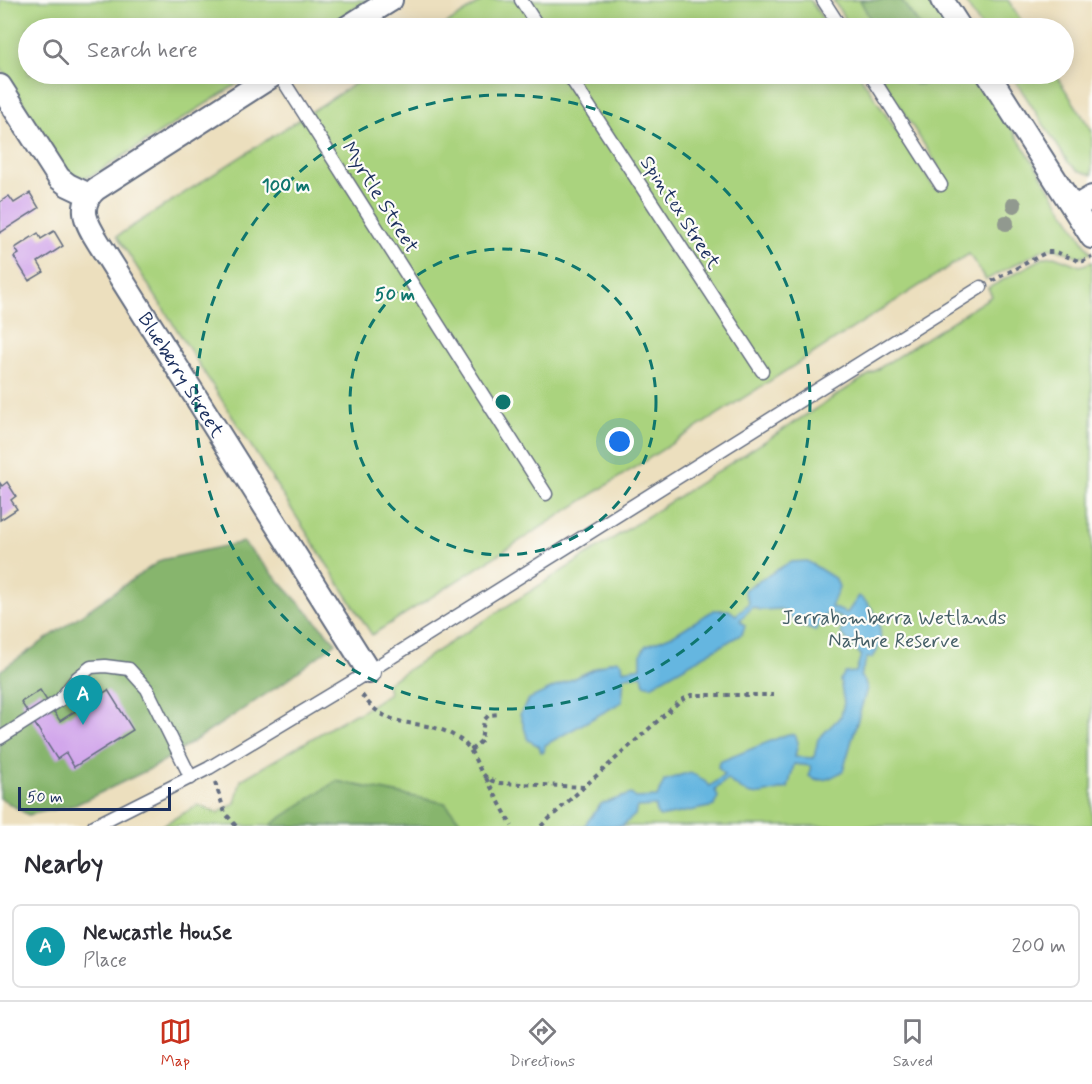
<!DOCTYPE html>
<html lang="en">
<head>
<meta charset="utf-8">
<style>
	:root { --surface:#fff; --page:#f2f2f3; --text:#2b2b33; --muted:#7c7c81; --line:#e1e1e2; --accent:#c8321e }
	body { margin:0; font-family:Mynerve,sans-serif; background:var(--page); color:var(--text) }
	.scale { position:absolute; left:18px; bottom:15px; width:153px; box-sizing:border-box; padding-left:6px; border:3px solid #1b2f5e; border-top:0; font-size:16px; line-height:21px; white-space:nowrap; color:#1b2f5e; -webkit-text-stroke:4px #fdfcf7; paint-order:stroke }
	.you { position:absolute; left:620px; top:442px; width:21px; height:21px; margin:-15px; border:4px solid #fff; border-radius:50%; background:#1a73e8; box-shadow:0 0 0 9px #1a73e833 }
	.badge { display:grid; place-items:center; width:39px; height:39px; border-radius:50%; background:var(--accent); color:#fff; font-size:20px; font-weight:700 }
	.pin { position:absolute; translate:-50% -50px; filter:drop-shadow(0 2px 3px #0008) }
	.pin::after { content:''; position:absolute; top:32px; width:21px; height:18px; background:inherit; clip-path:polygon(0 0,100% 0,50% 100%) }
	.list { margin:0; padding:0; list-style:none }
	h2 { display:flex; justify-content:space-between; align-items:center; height:78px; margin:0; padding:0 24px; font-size:26px }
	h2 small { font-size:20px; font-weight:400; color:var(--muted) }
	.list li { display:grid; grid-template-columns:39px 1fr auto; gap:18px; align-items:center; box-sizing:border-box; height:84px; margin:0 12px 12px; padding:0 12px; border:2px solid var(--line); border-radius:9px }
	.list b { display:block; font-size:22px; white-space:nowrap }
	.list p { margin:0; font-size:20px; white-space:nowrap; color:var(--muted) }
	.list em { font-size:20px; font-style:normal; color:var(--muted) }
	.icon { flex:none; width:33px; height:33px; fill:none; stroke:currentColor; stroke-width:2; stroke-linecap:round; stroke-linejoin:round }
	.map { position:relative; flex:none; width:1092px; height:826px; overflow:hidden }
	.search { position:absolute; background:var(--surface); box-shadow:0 3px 15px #0003; left:18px; right:18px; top:18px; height:66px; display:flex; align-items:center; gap:15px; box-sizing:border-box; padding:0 21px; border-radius:33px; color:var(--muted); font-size:22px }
	.sheet { height:174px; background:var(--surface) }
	nav { display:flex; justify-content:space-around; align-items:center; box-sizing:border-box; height:84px; border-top:2px solid var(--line); background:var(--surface); font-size:16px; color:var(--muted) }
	nav a { display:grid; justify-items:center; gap:3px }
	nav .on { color:var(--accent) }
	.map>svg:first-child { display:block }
</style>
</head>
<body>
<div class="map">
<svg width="1092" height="826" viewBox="0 0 1092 826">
	<rect width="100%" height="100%" fill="#fdfcf7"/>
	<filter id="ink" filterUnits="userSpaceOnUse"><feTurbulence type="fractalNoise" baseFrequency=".0167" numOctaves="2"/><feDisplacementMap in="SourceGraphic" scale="12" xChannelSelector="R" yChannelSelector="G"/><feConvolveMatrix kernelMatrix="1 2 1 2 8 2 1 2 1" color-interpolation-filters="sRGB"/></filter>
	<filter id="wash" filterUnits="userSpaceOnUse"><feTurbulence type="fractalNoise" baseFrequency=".008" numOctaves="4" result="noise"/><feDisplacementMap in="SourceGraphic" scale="24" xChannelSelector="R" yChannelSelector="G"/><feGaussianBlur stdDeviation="1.35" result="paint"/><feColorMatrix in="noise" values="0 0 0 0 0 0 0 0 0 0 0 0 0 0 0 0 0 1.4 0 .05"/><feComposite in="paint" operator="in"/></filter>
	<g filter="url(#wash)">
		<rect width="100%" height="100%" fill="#ecdfbe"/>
		<g fill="#aad37e" stroke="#62816e" stroke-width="1.5">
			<path d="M0,0H368L323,28H28V74H253L95,174C83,180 75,177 65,169L0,67Z"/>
			<polygon points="484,0 810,0 829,28 440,28"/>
			<polygon points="833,0 930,0 948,28 851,28"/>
			<polygon points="964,0 1008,0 1026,28 982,28"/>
			<polygon points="370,74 859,74 935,189 947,180 879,74 977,74 1091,253 1080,257 1057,249 1044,249 986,280 969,254 372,635 117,236"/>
			<polygon points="1011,74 1055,74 1092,131 1092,175 1077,170 1068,162"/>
			<polygon points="1054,256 1080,266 1092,262 1092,826 161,826 198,805 218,813 235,803 241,780 355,713 358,714 389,693 387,683 992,296 988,288 1045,257"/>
		</g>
		<g fill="#87b56d" stroke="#517266" stroke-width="1.5">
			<polygon points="860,0 901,0 922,28 875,28"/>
			<path d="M906,74H940C932,82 926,85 915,84Z"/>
			<polygon points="243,542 336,643 283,683 156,766 75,805 28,815 0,798 0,671 161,560"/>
			<polygon points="336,781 445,803 464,826 269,826"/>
		</g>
		<path fill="#65b6e0" stroke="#40729f" stroke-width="1.5" d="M807,561L836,579L839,587L831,607L847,613L859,596C878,609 889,639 872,658H867L860,676L865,682L867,688L843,771C831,778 822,784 809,776L811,766L794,764L788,788C753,795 755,801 727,779L715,790L718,797L714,806L660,817L656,813V806L637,807L635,815L622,826H584L601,804L631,794L636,798L657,797L664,781C689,772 690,768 710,786L724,775L718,767L719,762L788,734L795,735L798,742L795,757L814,758L818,739L841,716L844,703L840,680L845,673L856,672L861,655L841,633L845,619L828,612L815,631L799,625L781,609L760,610L752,607L740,620L745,626L742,634L651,686L644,684L642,675L624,677L622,702L545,745L544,752H541L539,746L528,740L520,714L529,699L609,662L617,660L622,663L623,670L641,667V654L645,646L675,634L714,610H729L736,615L749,603L744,590L790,562Z"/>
		<g id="blocks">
			<g fill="#d1a6eb">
				<polygon points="30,193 39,208 0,233 0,202 9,196 14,203"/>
				<polygon points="54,231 63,246 38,262 44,272 29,281 14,257 19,254 15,248 38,233 41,239"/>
				<polygon points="7,482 16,496 11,500 17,509 0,520 0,483 2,486"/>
				<polygon points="40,690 60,721 108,690 133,730 74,767 66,753 57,759 21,702"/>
			</g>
		</g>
	</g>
	<g filter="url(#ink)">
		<use href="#blocks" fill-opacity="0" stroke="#646d80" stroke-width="1.5"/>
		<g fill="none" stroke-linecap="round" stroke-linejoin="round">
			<g stroke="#646d80" stroke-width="15">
				<g id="lane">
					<polyline points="521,0 539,28"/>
					<polyline points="823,0 841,28"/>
					<polyline points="279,74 546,494"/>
					<polyline points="568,74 762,371"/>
					<polyline points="870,74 941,185"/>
					<polyline points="0,738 60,700 77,678 91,667 105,666 129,669 147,689 191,778"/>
					<polyline points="94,826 209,768 352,682 981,287"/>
				</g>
			</g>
			<g stroke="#646d80" stroke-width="26">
				<g id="street">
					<polyline points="942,0 960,28"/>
					<polyline points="346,28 391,0"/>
					<path id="s1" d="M275,74L96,189C75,207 88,226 100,245L369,672"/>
					<polyline points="988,74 1092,237"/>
					<polyline points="0,86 59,178 68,185 89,195"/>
					<polyline points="1074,208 1092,197"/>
				</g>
			</g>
			<g stroke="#646d80" stroke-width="4" stroke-dasharray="4.5 4.5" stroke-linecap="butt">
				<polyline points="992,281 1047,252 1056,252 1081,262 1092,257"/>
				<path d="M362,695C391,735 421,715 456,737C476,748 474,766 486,777C489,780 495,782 499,783L584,787L680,701L691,695H774"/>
				<polyline points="471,750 481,741 484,720 489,715 500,714"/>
				<polyline points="486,778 512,826"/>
				<polyline points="215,782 225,813 236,826"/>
				<polyline points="541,826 583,788"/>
			</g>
			<use href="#lane" stroke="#fff" stroke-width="12"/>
			<use href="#street" stroke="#fff" stroke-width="22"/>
		</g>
		<g fill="#91998f">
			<circle cx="1014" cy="205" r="8"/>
			<circle cx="1006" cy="223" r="8"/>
		</g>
	</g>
	<g fill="none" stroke="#0f766e" stroke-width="3" stroke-dasharray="10 8">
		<circle cx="503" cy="402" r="153"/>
		<circle cx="503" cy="402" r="307"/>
	</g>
	<g text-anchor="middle" stroke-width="4.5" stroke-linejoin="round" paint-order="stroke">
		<g font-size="20" fill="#1b2f5e" stroke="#fdfcf7">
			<text transform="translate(381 197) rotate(58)" y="7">Myrtle Street</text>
			<text transform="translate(681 212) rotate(57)" y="7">Spintex Street</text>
			<text dy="7" stroke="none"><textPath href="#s1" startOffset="429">Blueberry Street</textPath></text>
		</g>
		<g font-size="20" fill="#466068" stroke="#fdfcf7">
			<text x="894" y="624">Jerrabomberra Wetlands<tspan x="894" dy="23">Nature Reserve</tspan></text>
		</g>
	</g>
	<circle cx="503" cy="402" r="9" fill="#0f766e" stroke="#fdfcf7" stroke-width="3"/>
	<g font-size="18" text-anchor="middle" font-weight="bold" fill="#0f766e" stroke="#fdfcf7" stroke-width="4.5" stroke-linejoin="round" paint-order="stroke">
		<text x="286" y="191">100 m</text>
		<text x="395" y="300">50 m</text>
	</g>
</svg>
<div class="scale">50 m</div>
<div class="you"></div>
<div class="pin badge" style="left:83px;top:725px;background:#0f9aa8">A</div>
<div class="search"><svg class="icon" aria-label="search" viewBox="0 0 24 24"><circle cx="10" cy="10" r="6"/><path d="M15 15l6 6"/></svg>Search here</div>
</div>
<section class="sheet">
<h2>Nearby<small></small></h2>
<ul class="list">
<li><span class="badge" style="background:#0f9aa8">A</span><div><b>Newcastle House</b><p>Place</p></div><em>200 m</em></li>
</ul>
</section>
<nav>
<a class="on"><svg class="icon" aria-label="map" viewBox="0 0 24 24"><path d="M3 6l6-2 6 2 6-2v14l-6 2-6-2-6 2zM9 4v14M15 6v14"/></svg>Map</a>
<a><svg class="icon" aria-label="directions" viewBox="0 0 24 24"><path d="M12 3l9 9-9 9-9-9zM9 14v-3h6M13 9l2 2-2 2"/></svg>Directions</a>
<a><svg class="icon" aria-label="saved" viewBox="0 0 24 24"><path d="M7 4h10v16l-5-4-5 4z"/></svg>Saved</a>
</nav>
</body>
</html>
